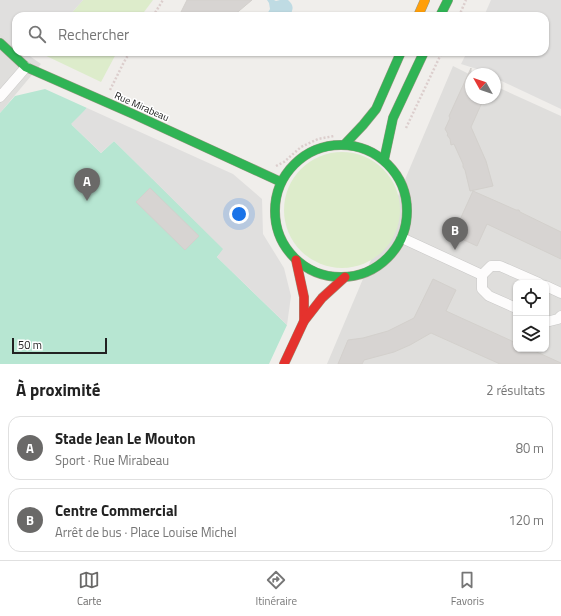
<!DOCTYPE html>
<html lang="fr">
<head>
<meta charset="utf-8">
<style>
	:root { --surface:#fff; --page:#f2f2f2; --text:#222; --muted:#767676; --line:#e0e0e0; --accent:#6a6968 }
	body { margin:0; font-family:"Titillium Web",sans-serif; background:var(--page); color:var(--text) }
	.controls { position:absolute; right:12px; bottom:12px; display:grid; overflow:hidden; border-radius:8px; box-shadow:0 1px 3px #0004 }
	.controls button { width:36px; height:36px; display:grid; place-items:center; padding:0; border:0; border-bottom:1px solid var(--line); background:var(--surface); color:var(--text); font:20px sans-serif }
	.compass { position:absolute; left:465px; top:68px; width:36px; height:36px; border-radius:50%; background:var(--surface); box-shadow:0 1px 3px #0004; rotate:310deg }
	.scale { position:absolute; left:12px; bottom:10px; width:95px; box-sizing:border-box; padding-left:4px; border:2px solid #222; border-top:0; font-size:11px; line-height:14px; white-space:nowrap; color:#222; -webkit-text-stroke:3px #fff; paint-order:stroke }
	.you { position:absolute; left:239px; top:214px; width:14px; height:14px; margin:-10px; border:3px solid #fff; border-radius:50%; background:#1a73e8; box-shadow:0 0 0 6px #1a73e833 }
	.badge { display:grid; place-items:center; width:26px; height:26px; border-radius:50%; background:var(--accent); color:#fff; font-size:13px; font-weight:700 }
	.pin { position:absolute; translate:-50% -33px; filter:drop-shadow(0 1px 2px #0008) }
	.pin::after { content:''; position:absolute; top:21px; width:14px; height:12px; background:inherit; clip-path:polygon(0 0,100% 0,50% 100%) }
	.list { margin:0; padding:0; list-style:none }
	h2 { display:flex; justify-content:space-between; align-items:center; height:52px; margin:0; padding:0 16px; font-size:17px }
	h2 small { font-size:13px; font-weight:400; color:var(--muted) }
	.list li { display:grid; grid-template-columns:26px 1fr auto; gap:12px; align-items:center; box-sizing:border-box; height:64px; margin:0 8px 8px; padding:0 8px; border:1px solid var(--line); border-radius:12px }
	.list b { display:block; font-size:15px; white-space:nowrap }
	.list p { margin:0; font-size:13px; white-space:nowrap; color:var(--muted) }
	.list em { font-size:13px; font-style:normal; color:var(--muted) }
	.icon { flex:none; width:22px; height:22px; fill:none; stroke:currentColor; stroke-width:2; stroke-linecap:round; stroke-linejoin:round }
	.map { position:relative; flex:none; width:561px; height:364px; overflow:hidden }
	.search { position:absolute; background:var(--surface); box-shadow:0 1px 3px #0004; left:12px; right:12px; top:12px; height:44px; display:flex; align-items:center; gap:10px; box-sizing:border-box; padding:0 14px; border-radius:12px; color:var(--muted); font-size:15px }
	.sheet { height:196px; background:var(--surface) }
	nav { display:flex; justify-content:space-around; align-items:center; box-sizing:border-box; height:56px; border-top:1px solid var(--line); background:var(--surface); font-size:11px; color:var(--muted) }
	nav a { display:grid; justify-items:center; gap:2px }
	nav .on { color:var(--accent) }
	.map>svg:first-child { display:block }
</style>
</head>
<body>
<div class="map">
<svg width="561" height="364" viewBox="0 0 561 364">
	<rect width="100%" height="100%" fill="#f0eeeb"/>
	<g fill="#dfdedc" fill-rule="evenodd">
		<polygon points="0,33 16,46 16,52 24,52 41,64 0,113"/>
		<path d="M453,66L471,75V98H495V86L561,116V364H327ZM516,283H546V349H516Z"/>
	</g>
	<g fill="#ddeccb">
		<polygon points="83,0 153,0 141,16 69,16"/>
		<polygon points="38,52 117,52 101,82"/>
		<circle cx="342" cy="210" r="58"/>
	</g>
	<polygon fill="#b7e6d2" points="45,89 87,108 72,125 101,153 114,141 224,249 217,257 287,325 269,364 0,364 0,113 15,96"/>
	<g fill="#e0dfde">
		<polygon points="0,0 83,0 69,16 16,16 16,43 14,45 0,33"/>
		<polygon points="491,0 561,0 561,109 495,78 495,74 487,74 477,69 461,64 467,52 545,52 545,16 484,16"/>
		<polygon points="87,108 233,174 262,199 263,234 284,268 291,296 287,325 217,257 223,249 114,141 101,153 71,124"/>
	</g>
	<path fill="#bfdbe3" d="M267,0H274L276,1L280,0H288C294,5 294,10 289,16H266L270,9L269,3Z"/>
	<g fill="#d7d4d2" stroke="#d3d0cc">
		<polygon points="187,0 252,0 233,16 179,16"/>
		<polygon points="471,68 471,98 484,98 471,127 486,161 493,186 470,191 465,170 463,167 463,164 454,144 451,145 450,139 447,135 448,134 445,129 450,118 449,116"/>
		<polygon points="150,188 199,236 185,250 136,202"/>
		<polygon points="473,191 516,210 519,210 520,212 561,232 561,259 487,224 477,246 453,235"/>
		<polygon points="433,279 456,290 446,311 514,342 513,343 516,345 516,349 530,349 561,363 561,364 500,364 431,333 410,345 394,352 364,360 362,364 338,364 348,340 363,338 388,331 414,318"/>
	</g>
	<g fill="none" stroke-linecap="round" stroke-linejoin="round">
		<g stroke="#c9c8c7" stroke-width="11">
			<g id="street">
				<polyline points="0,97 26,67"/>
				<polyline points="402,238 482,275"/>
				<polyline points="546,286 561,293"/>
				<polyline points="516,308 489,296 482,289 482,275 491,266 500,266 539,283"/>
				<polyline points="546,322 558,319 561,316"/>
			</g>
		</g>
		<g stroke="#999a82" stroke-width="10">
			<g id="fast">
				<polyline points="440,16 448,0"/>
				<polyline points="0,43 26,67 133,114 281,182"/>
				<polyline points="345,144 363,125 376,109 401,52"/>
				<circle cx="341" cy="211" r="66"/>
				<polyline points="384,160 393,118 424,52"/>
			</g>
		</g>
		<g stroke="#999a82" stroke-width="10">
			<polyline id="slow" points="418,16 425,0"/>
		</g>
		<g stroke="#999a82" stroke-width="10">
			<g id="jam">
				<polyline points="296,260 304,297 304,321"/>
				<polyline points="284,364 304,321 322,298 345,277"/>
			</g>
		</g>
		<g stroke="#dccecd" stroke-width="2.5" stroke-dasharray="2 2" stroke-linecap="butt">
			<polyline points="153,16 163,0"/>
			<polyline points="459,16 466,0"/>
			<polyline points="110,90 124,62 130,52"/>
			<polyline points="406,128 442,52"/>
			<polyline points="276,166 284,162 301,147 318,139 334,136"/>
		</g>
		<use href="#street" stroke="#fdfcfc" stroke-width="10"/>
		<use href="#fast" stroke="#30b455" stroke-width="9"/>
		<use href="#slow" stroke="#ff9f0a" stroke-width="9"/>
		<use href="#jam" stroke="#e5322d" stroke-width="9"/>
	</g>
	<g text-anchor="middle" stroke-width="3" stroke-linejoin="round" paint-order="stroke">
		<g font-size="10" fill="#222" stroke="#fff">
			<text transform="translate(142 106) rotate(24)" y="4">Rue Mirabeau</text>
		</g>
	</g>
</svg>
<div class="controls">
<button><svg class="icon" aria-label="locate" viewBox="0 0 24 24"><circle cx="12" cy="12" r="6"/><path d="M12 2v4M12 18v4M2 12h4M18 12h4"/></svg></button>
<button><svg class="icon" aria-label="layers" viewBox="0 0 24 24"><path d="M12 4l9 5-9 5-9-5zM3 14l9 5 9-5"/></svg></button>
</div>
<svg class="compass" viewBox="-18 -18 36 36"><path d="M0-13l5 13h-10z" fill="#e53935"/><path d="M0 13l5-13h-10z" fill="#767676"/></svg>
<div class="scale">50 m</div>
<div class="you"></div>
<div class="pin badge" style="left:87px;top:201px">A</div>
<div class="pin badge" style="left:455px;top:250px">B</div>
<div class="search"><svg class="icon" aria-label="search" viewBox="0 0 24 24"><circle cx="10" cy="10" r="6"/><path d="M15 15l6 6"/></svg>Rechercher</div>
</div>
<section class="sheet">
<h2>À proximité<small>2 résultats</small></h2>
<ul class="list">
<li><span class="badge">A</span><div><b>Stade Jean Le Mouton</b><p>Sport · Rue Mirabeau</p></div><em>80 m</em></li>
<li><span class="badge">B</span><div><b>Centre Commercial</b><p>Arrêt de bus · Place Louise Michel</p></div><em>120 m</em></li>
</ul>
</section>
<nav>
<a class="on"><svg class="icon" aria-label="map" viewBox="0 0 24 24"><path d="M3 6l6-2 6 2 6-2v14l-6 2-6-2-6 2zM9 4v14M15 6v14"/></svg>Carte</a>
<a><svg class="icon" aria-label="directions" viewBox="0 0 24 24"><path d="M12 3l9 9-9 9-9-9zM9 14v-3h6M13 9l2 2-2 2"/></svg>Itinéraire</a>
<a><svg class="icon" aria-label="saved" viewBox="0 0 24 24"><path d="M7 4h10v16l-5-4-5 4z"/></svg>Favoris</a>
</nav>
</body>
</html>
